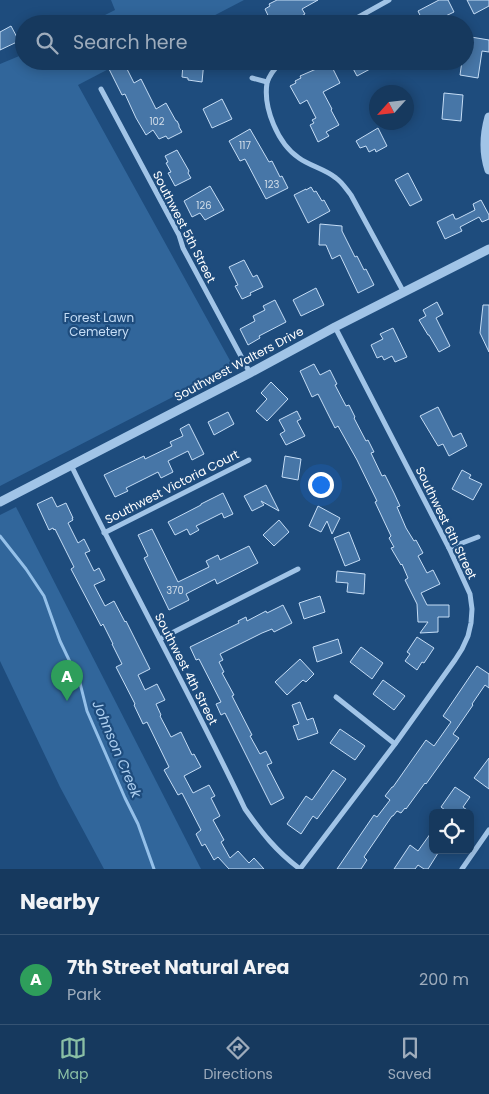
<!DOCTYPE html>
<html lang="en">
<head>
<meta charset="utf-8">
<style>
	:root { --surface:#16395e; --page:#234467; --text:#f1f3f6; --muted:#9eacbc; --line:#355373; --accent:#8abfa5 }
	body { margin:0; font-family:Poppins,sans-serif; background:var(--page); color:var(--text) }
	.controls { position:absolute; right:15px; bottom:15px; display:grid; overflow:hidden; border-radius:8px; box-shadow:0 2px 12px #0003 }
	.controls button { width:45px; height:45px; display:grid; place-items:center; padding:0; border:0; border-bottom:1px solid var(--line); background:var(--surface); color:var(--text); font:25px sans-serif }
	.compass { position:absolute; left:369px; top:85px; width:45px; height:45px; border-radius:50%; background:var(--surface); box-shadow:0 2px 12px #0003; rotate:243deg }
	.you { position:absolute; left:320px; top:484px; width:18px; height:18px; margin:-12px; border:4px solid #fff; border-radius:50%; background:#1a73e8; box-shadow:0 0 0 8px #1a73e833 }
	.badge { display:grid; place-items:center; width:32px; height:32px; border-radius:50%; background:var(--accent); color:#fff; font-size:16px; font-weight:700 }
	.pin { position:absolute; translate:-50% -41px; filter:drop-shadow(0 1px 2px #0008) }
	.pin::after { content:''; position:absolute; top:26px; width:18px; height:15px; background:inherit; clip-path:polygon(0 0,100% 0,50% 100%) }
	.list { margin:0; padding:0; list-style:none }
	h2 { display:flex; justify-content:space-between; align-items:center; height:65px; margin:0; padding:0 20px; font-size:21px }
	h2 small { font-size:16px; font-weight:400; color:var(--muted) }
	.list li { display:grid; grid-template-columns:32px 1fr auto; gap:15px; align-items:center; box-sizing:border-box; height:90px; padding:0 20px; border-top:1px solid var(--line) }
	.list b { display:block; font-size:19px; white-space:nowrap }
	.list p { margin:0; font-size:16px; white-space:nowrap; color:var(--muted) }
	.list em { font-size:16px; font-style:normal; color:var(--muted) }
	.icon { flex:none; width:28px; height:28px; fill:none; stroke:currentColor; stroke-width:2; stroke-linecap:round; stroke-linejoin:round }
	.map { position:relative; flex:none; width:489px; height:869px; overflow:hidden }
	.search { position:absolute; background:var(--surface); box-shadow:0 2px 12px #0003; left:15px; right:15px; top:15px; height:55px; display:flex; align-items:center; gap:12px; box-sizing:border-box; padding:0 18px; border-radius:28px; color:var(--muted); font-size:19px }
	.sheet { height:155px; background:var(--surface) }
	nav { display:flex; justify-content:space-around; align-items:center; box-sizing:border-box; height:70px; border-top:1px solid var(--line); background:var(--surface); font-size:14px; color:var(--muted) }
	nav a { display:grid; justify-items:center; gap:2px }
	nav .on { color:var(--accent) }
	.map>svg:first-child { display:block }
</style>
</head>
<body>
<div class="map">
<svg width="489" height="869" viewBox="0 0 489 869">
	<rect width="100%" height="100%" fill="#1e4c7d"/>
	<g fill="#31669b">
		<polygon points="111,0 244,0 198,24 87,24 115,10"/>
		<polygon points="24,54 24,61 124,61 78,85 233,366 0,486 0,64"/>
		<polygon points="16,507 201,869 104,869 60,787 0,661 0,515"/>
	</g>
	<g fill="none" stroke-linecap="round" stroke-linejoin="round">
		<polyline stroke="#94c0e9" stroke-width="3" points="0,536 26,569 44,596 60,641 80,683 87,711 125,798 138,824 154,869"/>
	</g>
	<g fill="#4776a7" stroke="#c5ddf6">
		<polygon points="277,0 318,0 302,9 305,14 298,18 302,24 272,24 265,9 270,6 269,4"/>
		<polygon points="439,0 448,0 454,12 429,24 424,24 418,11"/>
		<polygon points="467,0 489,0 489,6 474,14"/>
		<polygon points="11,26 19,41 0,50 0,32"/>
		<polygon points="465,36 489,40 489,52 482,51 478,78 460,75 462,61 465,61"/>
		<polygon points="105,61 123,61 134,83 141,79 156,109 166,103 176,121 177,121 179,125 179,127 182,132 168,139 166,136 159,139 153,130 146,135 136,118 125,94 122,95"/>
		<polygon points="189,61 204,61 202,82 188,80 188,78 182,77 183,64 188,65"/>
		<polygon points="349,61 385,61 357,76"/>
		<polygon points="330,63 340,83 323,92 332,109 331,110 339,125 326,132 329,136 318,142 310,125 314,123 312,120 316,118 307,100 300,104 290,86 296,83 295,81 301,78 300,76"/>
		<polygon points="444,93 463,95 461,121 442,119"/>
		<polygon points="222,99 232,119 212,128 203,109"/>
		<polygon points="378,128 387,146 376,152 375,149 369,152 366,146 360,148 356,141"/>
		<polygon points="250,129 269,162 272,161 280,177 282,176 288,188 266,199 245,159 240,161 229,141"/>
		<polygon points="177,150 189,171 188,173 191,178 175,186 168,173 171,172 166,163 168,162 165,156"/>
		<polygon points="408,173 422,200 410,206 395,180"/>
		<polygon points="210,186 224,210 205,220 200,213 192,217 184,201"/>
		<polygon points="311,187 314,192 316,191 322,201 324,200 330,211 308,223 294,195 306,189 306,190"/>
		<polygon points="481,200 489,215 489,219 482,222 479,217 460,227 462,231 445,239 437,222 453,214 455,219 457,219 475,210 473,204"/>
		<polygon points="320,224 342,226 342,231 355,257 357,256 364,270 366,269 374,285 358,293 340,255 332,259 326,245 319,245"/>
		<polygon points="244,260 253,277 257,275 263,287 250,293 251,295 242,299 235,286 238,285 229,267"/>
		<polygon points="316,288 324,305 301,316 293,300"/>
		<polygon points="275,300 286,322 259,336 260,338 248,345 240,329 255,321 253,316 265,310 263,306"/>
		<polygon points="437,302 443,314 436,318 450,346 439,352 429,335 428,335 419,320 426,316 423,310"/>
		<polygon points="483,305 489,305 489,352 480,333"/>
		<polygon points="393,328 407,357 395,362 392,356 384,360 382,356 377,358 371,345 383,339 380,334"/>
		<polygon points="314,364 320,375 330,370 337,384 335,385 346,406 349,405 355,417 354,418 366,441 368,440 374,452 371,453 382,476 385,475 394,493 400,506 397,507 406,528 414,541 416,540 423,553 418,556 427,573 433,570 440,584 421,593 427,605 449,605 449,617 438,617 438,632 420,633 428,622 418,622 417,604 405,580 408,578 402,564 401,565 391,548 394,547 389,538 391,536 375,502 377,501 357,460 338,426 335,428 318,394 312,397 300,371"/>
		<polygon points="271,382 288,399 267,421 256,411 267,399 261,393"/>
		<polygon points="438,407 453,437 461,433 467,446 449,456 443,444 438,446 420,416"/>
		<polygon points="297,411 301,419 297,421 305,436 286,445 280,434 285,431 279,420"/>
		<polygon points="228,412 234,424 214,435 208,422"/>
		<polygon points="189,424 204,454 192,460 188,451 168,461 173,472 161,478 158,472 126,488 128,491 115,497 104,475 144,456 145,459 172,446 170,442 183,436 180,429"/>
		<polygon points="285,456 301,459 298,480 282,477"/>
		<polygon points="462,470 471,475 469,478 482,484 473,500 452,489"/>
		<polygon points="266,485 279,511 261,501 264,505 252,511 244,496"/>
		<polygon points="223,493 233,514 224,518 222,513 196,526 199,530 190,535 187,529 175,535 168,522 201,505 201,504"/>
		<polygon points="52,497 57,507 66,503 73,518 72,518 73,520 68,523 78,543 84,539 90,551 85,553 94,571 99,568 105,580 94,585 105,606 114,601 125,622 126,621 150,669 138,675 145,690 157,684 165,700 156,704 161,715 160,716 171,737 181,732 192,755 194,754 201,767 184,776 193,793 209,785 215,796 211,798 220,816 213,820 224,840 221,842 230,858 238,851 249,863 254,858 264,869 229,869 218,857 214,860 205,844 202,846 196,834 201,830 182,793 178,795 164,770 169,767 147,722 143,724 134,705 135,704 116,667 122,664 112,644 113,644 103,624 101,626 71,569 74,567 55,529 54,530 53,528 49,530 37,504"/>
		<polygon points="318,506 340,518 332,534 327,521 321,532 309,526"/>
		<polygon points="279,520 289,532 274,546 263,535"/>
		<polygon points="152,529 178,582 209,567 206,561 218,555 220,560 249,546 258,563 217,584 215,579 186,594 189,600 169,610 144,558 148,556 138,535"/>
		<polygon points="349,532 360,560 345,566 334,538"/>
		<polygon points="337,571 365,574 364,594 347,592 348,583 336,582"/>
		<polygon points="320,596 325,612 304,619 299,603"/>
		<polygon points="283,605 292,623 274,632 272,629 262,633 220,654 223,660 219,662 224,672 222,673 234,695 232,696 252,735 250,736 260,754 266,751 272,763 267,765 284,798 271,805 225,713 221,715 216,704 221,702 199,659 196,660 190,647 239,623 238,621 246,617 247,621 266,611 267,613"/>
		<polygon points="417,637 434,648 424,663 422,662 417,670 405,661 410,654 407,652"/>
		<polygon points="338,639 342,653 317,662 313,647"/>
		<polygon points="361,647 383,663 372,679 350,662"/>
		<polygon points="300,659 314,674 306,682 303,680 287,695 275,682"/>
		<polygon points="477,666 489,674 489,688 485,685 472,704 473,705 453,734 459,738 426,784 425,783 406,809 405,808 401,813 397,811 393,816 392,816 364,857 367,860 361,869 337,869 374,815 377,817 390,800 385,796 392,787 393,787 426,740 434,746 451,722 443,716"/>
		<polygon points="383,680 405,696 394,710 373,694"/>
		<polygon points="300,702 307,720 313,718 318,733 298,740 293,726 299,724 292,705"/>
		<polygon points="340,729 365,746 355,760 330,743"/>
		<polygon points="489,758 489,789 474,778"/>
		<polygon points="333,770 346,779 317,819 313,816 301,834 287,824 306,796 312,800"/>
		<polygon points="455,787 470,797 463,807 471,813 449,813 441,807"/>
		<polygon points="433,830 433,850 440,850 428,869 424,869 418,865 415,869 394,869 410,845 418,851"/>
	</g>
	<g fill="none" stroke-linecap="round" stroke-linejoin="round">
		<g stroke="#a1c4e7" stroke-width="5">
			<polyline points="346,24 389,0"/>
			<path d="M282,61C276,67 269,75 267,83C263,108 278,144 299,158C310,166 325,169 336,178C342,182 346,189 351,195L403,291"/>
			<polyline points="252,78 267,82"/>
			<polyline points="101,89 179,235 183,248 250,373"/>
			<path d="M71,465C127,580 190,693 245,809C262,833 276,851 300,869"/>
			<polyline points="104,533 249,460"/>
			<polyline points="449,548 478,537"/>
			<polyline points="160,639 298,569"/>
			<polyline points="336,697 395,744"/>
			<polyline points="300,869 395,744 455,660 462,649 468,636 471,623 472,609 470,594 449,548 335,327"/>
			<polyline points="462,869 489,830"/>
		</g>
		<g stroke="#a1c4e7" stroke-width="9">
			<path d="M489,117C484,135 483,152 489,170"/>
			<polyline points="0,502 250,373 335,327 489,249"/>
		</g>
	</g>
	<g text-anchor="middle" stroke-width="4.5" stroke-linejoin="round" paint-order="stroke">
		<g font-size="10" fill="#d1dde9">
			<text x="157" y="125">102</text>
			<text x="245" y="149">117</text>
			<text x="272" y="188">123</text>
			<text x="204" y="209">126</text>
			<text x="175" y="594">370</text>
		</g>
		<g font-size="12" fill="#fff" stroke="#1e4c7d">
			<text transform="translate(184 227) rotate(63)" y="4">Southwest 5th Street</text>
			<text transform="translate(239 364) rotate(-28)" y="4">Southwest Walters Drive</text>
			<text transform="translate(172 487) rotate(-27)" y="4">Southwest Victoria Court</text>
			<text transform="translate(446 523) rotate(64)" y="4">Southwest 6th Street</text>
			<text transform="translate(186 669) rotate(63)" y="4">Southwest 4th Street</text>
		</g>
		<g font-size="12" fill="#c5ddf6" stroke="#1e4c7d">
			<text x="99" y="322">Forest Lawn<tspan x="99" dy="14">Cemetery</tspan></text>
		</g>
		<g font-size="14" font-style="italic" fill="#acceef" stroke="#1e4c7d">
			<text transform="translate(117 749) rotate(67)" y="5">Johnson Creek</text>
		</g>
	</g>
</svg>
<div class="controls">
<button><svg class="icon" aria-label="locate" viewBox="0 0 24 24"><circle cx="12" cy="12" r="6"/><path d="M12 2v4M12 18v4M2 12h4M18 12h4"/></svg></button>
</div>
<svg class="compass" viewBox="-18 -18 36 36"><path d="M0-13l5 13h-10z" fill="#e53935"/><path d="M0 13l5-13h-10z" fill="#9eacbc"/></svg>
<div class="you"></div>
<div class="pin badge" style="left:67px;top:701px;background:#2e9e5b">A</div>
<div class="search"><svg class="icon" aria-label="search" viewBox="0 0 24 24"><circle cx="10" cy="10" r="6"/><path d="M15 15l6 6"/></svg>Search here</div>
</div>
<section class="sheet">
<h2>Nearby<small></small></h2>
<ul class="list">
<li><span class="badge" style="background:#2e9e5b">A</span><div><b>7th Street Natural Area</b><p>Park</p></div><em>200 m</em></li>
</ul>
</section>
<nav>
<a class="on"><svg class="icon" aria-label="map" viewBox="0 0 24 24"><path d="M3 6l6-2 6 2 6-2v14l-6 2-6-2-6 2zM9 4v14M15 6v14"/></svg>Map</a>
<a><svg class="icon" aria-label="directions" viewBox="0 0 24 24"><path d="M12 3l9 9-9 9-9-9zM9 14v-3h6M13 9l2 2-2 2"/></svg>Directions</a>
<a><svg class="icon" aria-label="saved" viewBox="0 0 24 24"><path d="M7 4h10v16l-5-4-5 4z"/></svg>Saved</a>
</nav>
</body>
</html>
